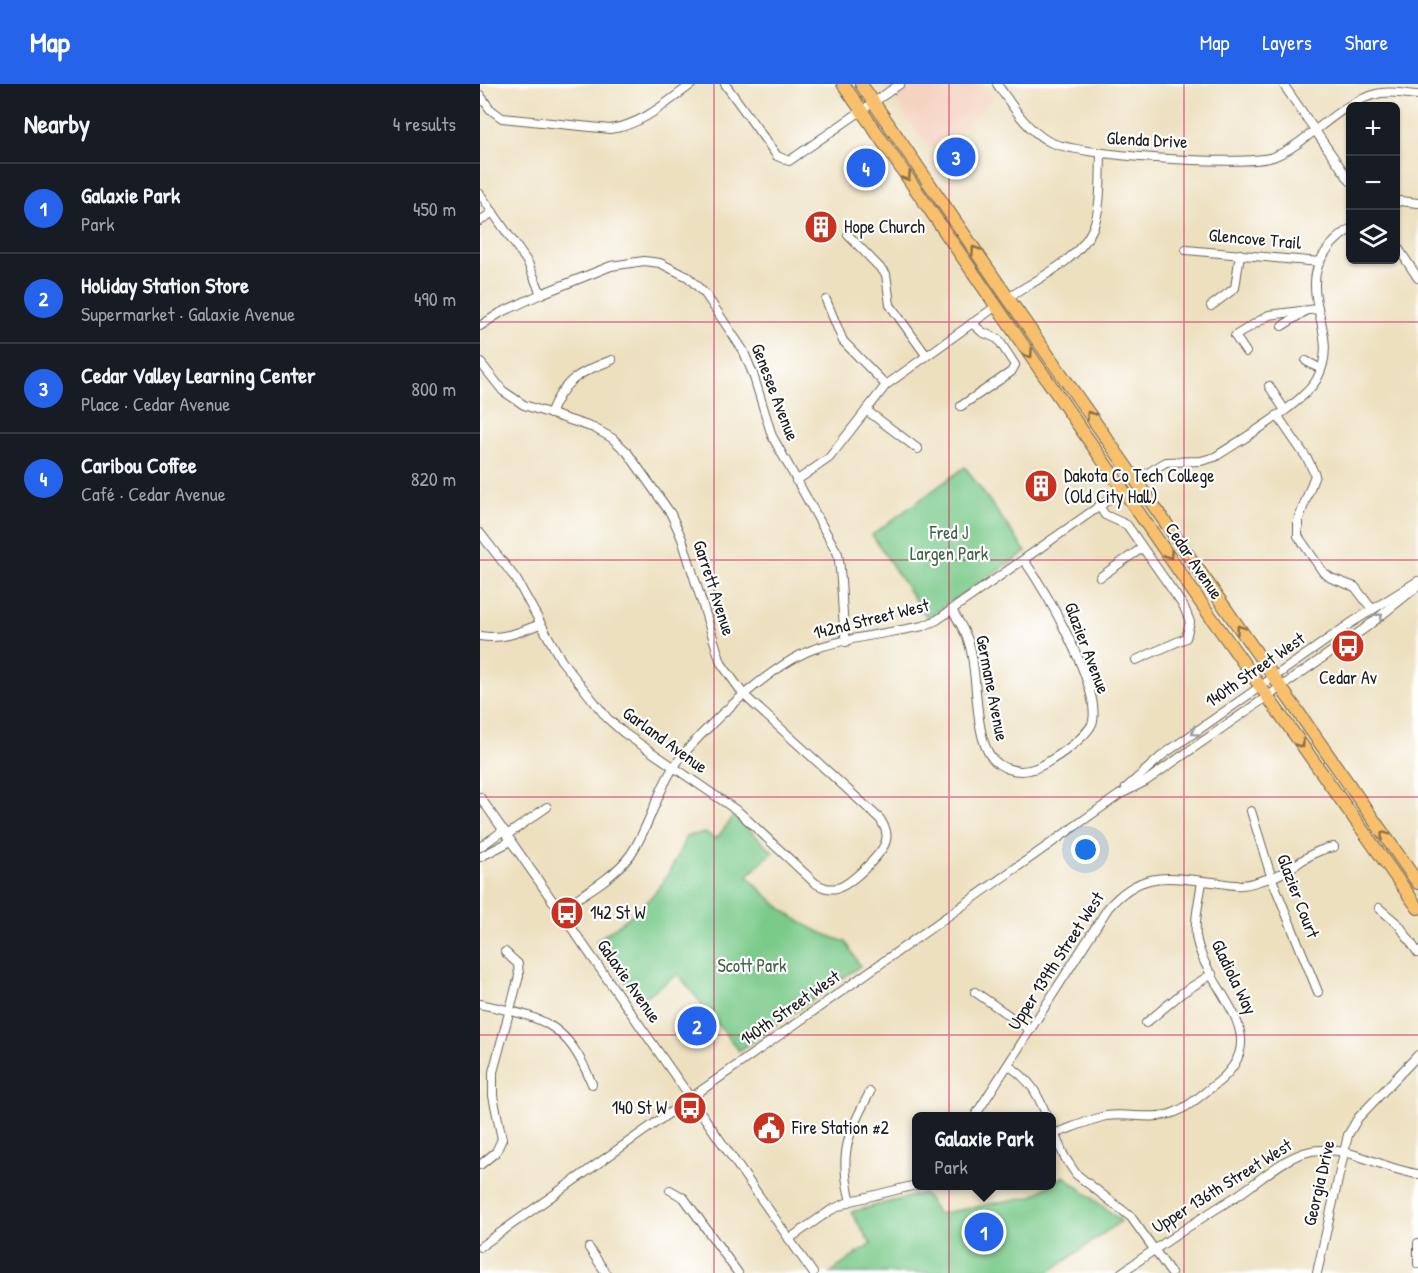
<!DOCTYPE html>
<html lang="en">
<head>
<meta charset="utf-8">
<style>
	:root { --surface:#171b24; --page:#20242c; --text:#f1f3f6; --muted:#9ea1a6; --line:#363941; --accent:#2563eb }
	body { margin:0; font-family:"Patrick Hand",sans-serif; background:var(--page); color:var(--text) }
	.controls { position:absolute; right:18px; top:18px; display:grid; overflow:hidden; border-radius:9px; box-shadow:0 2px 4px #0004 }
	.controls button { width:54px; height:54px; display:grid; place-items:center; padding:0; border:0; border-bottom:2px solid var(--line); background:var(--surface); color:var(--text); font:30px sans-serif }
	.you { position:absolute; left:606px; top:766px; width:21px; height:21px; margin:-15px; border:4px solid #fff; border-radius:50%; background:#1a73e8; box-shadow:0 0 0 9px #1a73e833 }
	.badge { display:grid; place-items:center; width:39px; height:39px; border-radius:50%; background:var(--accent); color:#fff; font-size:20px; font-weight:700 }
	.pin { position:absolute; translate:-50% -50%; border:3px solid #fff; box-shadow:0 2px 6px #0006 }
	.popup { position:absolute; left:432px; top:1028px; width:144px; height:78px; box-sizing:border-box; display:grid; place-content:center; border-radius:9px; background:var(--surface); filter:drop-shadow(0 2px 4px #0005); font-size:20px; white-space:nowrap; color:var(--muted) }
	.popup b { font-size:22px; color:var(--text) }
	.popup::after { content:''; position:absolute; left:50%; top:100%; margin-left:-12px; border:12px solid transparent; border-top-color:var(--surface) }
	.list { margin:0; padding:0; list-style:none }
	h2 { display:flex; justify-content:space-between; align-items:center; height:78px; margin:0; padding:0 24px; font-size:26px }
	h2 small { font-size:20px; font-weight:400; color:var(--muted) }
	.list li { display:grid; grid-template-columns:39px 1fr auto; gap:18px; align-items:center; box-sizing:border-box; height:90px; padding:0 24px; border-top:2px solid var(--line) }
	.list b { display:block; font-size:22px; white-space:nowrap }
	.list p { margin:0; font-size:20px; white-space:nowrap; color:var(--muted) }
	.list em { font-size:20px; font-style:normal; color:var(--muted) }
	.icon { flex:none; width:33px; height:33px; fill:none; stroke:currentColor; stroke-width:2; stroke-linecap:round; stroke-linejoin:round }
	.map { position:relative; flex:none; width:938px; height:1189px; overflow:hidden }
	header { display:flex; align-items:center; gap:36px; box-sizing:border-box; height:84px; padding:0 30px; background:var(--accent); color:#fff }
	header strong { font-size:28px }
	nav { display:flex; gap:33px; margin-inline-start:auto; font-size:21px }
	main { display:flex }
	aside { flex:1; background:var(--surface) }
	.map>svg:first-child { display:block }
</style>
</head>
<body>
<header>
<strong>Map</strong>
<nav><a>Map</a><a>Layers</a><a>Share</a></nav>
</header>
<main>
<aside>
<h2>Nearby<small>4 results</small></h2>
<ul class="list">
<li><span class="badge">1</span><div><b>Galaxie Park</b><p>Park</p></div><em>450 m</em></li>
<li><span class="badge">2</span><div><b>Holiday Station Store</b><p>Supermarket · Galaxie Avenue</p></div><em>490 m</em></li>
<li><span class="badge">3</span><div><b>Cedar Valley Learning Center</b><p>Place · Cedar Avenue</p></div><em>800 m</em></li>
<li><span class="badge">4</span><div><b>Caribou Coffee</b><p>Café · Cedar Avenue</p></div><em>820 m</em></li>
</ul>
</aside>
<div class="map">
<svg width="938" height="1189" viewBox="0 0 938 1189">
	<rect width="100%" height="100%" fill="#fff"/>
	<filter id="ink" filterUnits="userSpaceOnUse"><feTurbulence type="fractalNoise" baseFrequency=".0167" numOctaves="2"/><feDisplacementMap in="SourceGraphic" scale="12" xChannelSelector="R" yChannelSelector="G"/><feConvolveMatrix kernelMatrix="1 2 1 2 8 2 1 2 1" color-interpolation-filters="sRGB"/></filter>
	<filter id="wash" filterUnits="userSpaceOnUse"><feTurbulence type="fractalNoise" baseFrequency=".008" numOctaves="4" result="noise"/><feDisplacementMap in="SourceGraphic" scale="24" xChannelSelector="R" yChannelSelector="G"/><feGaussianBlur stdDeviation="1.35" result="paint"/><feColorMatrix in="noise" values="0 0 0 0 0 0 0 0 0 0 0 0 0 0 0 0 0 1.4 0 .05"/><feComposite in="paint" operator="in"/></filter>
	<g filter="url(#wash)">
		<rect width="100%" height="100%" fill="#ede0bf"/>
		<polygon fill="#f5d3c1" points="401,0 503,0 513,15 481,45 450,66"/>
		<g fill="#7aca8a" stroke="#4b7353" stroke-width="1.5">
			<polygon points="485,383 546,468 447,534 392,451"/>
			<path d="M254,732L293,768L267,792C299,825 321,844 366,858L380,882L259,967L198,890L159,917L116,857C164,823 185,808 206,752L226,749L236,755Z"/>
			<polygon points="584,1092 641,1137 568,1189 350,1189 391,1160 371,1128 444,1109 458,1130 553,1112"/>
		</g>
	</g>
	<g filter="url(#ink)">
		<g fill="none" stroke-linecap="round" stroke-linejoin="round">
			<g stroke="#656155" stroke-width="10">
				<g id="minor">
					<polyline points="245,0 297,72 309,77 420,0"/>
					<path d="M517,0C532,21 545,44 568,57C594,72 764,83 793,73C829,59 855,22 893,11C907,6 923,10 938,11"/>
					<polyline points="803,0 870,97"/>
					<path d="M0,11L10,25L22,34L130,45C162,41 187,18 212,0"/>
					<polyline points="0,110 48,179 61,210"/>
					<polyline points="916,119 920,117 938,119"/>
					<polyline points="0,137 13,128"/>
					<polyline points="368,151 406,190 410,221 446,271"/>
					<polyline points="916,161 938,194"/>
					<polyline points="706,166 840,178"/>
					<path d="M528,214C555,196 600,176 613,144C622,122 620,93 621,70"/>
					<polyline points="346,216 363,257 406,301"/>
					<polyline points="731,222 755,204 760,170"/>
					<path d="M0,242L20,229L61,210L131,182L164,177L180,179L208,193L226,211L263,266L273,290L292,352L358,470C363,499 361,528 366,558"/>
					<polyline points="802,242 824,228"/>
					<polyline points="766,268 755,252 789,231 837,225"/>
					<polyline points="826,277 841,285"/>
					<path d="M0,278L23,307L44,321L114,344L132,354L147,368L191,430L202,455L241,579L264,611L400,735C404,742 408,748 406,756C404,769 369,802 357,804C348,806 342,803 335,799L259,728L144,649L127,634L81,576L36,495L0,449"/>
					<polyline points="789,302 804,325"/>
					<polyline points="481,322 531,288 535,281 518,255 502,248 492,239"/>
					<polyline points="386,326 438,365"/>
					<path d="M70,330C84,295 99,289 132,276"/>
					<polyline points="797,331 828,376 835,391 818,437 818,452 843,488 851,494 875,503 892,525"/>
					<path d="M656,396L686,378L721,377L735,373C762,355 822,321 837,295C867,241 796,196 870,145"/>
					<polyline points="316,397 349,374 406,301 515,223"/>
					<polyline points="619,422 625,431 647,441 704,523 710,538 706,554 656,576"/>
					<polyline points="620,493 662,464"/>
					<path d="M472,526C479,538 487,549 490,563C498,591 494,653 512,674C520,684 536,689 549,686C564,684 610,652 613,637C620,601 565,506 544,476"/>
					<path d="M0,552C22,556 40,548 60,540"/>
					<polyline points="646,704 684,670 871,539 938,497"/>
					<polyline points="0,713 333,1189"/>
					<polyline points="771,727 792,795 838,908"/>
					<polyline points="27,751 67,723"/>
					<polyline points="0,763 24,746"/>
					<polyline points="0,773 31,757"/>
					<polyline points="899,824 919,841 938,869"/>
					<path d="M79,826C103,810 134,794 151,770C169,743 176,711 193,684C218,647 297,575 340,563C373,553 409,549 443,542L457,536L644,405"/>
					<polyline points="495,908 550,946"/>
					<path d="M0,920C62,934 86,936 112,1000"/>
					<polyline points="666,939 702,909 732,890"/>
					<path d="M528,981C551,997 556,1007 567,1032"/>
					<path d="M495,1032L628,824C661,786 687,793 733,798C742,799 752,802 761,801C768,801 776,798 783,796C810,791 827,766 854,763"/>
					<polyline points="572,1044 584,1072 596,1090 651,1133 691,1189"/>
					<path d="M574,1050C591,1044 609,1036 626,1032C648,1029 669,1036 690,1030C706,1025 719,1013 732,1003C802,952 725,909 716,852C714,834 720,814 722,797"/>
					<polyline points="0,1081 16,1068 22,1055 13,1012 13,988 39,892 38,880 25,868"/>
					<polyline points="190,1106 204,1114 258,1189"/>
					<path d="M371,1117C358,1070 368,1050 390,1008"/>
					<polyline points="309,1155 351,1126 371,1117 436,1101"/>
					<polyline points="938,1159 938,1180"/>
					<polyline points="0,1163 639,711 666,697 884,545 938,502"/>
					<polyline points="109,1164 126,1189"/>
					<path d="M641,1189C678,1163 714,1138 752,1115C779,1099 807,1067 840,1066C874,1064 905,1086 938,1090"/>
					<polyline points="837,1189 868,1051 878,1034 938,971"/>
				</g>
			</g>
			<g stroke="#656155" stroke-width="14">
				<g id="highway">
					<polyline points="363,0 728,529 938,824"/>
					<polyline points="381,0 528,214 938,799"/>
				</g>
			</g>
			<use href="#minor" stroke="#fff" stroke-width="8"/>
			<use href="#highway" stroke="#f8bf6c" stroke-width="12"/>
		</g>
		<defs><path id="oneway-chevron" d="M-2-3.5L2.5 0L-2 3.5" fill="none" stroke-width="1.6" stroke-linecap="round" stroke-linejoin="round" transform="scale(1.5)"/></defs>
		<g stroke="#8a6e44">
			<use href="#oneway-chevron" transform="translate(427 93) rotate(56)"/>
			<use href="#oneway-chevron" transform="translate(495 166) rotate(-124)"/>
			<use href="#oneway-chevron" transform="translate(549 270) rotate(55)"/>
			<use href="#oneway-chevron" transform="translate(610 331) rotate(-125)"/>
			<use href="#oneway-chevron" transform="translate(689 471) rotate(56)"/>
			<use href="#oneway-chevron" transform="translate(760 545) rotate(-125)"/>
			<use href="#oneway-chevron" transform="translate(821 660) rotate(55)"/>
			<use href="#oneway-chevron" transform="translate(904 751) rotate(-126)"/>
		</g>
		<g stroke="#999">
			<use href="#oneway-chevron" transform="translate(899 533) rotate(-38)"/>
			<use href="#oneway-chevron" transform="translate(715 648) rotate(145)"/>
		</g>
	</g>
	<path fill="none" stroke="#c2185b" stroke-width="1.5" stroke-opacity="0.55" d="M234,0V1189M469,0V1189M704,0V1189M0,238H938M0,476H938M0,713H938M0,951H938"/>
	<defs>
		<g id="building-disc" transform="scale(1.725)"><circle r="9.5" fill="#c8321e" stroke="#fff"/><path d="M-4-6H4V6H1V3H-1V6H-4ZM-2.5-4.3h1.7v1.8h-1.7ZM.8-4.3h1.7v1.8H.8ZM-2.5-1h1.7V.8h-1.7ZM.8-1h1.7V.8H.8Z" fill="#fff"/></g>
		<g id="bus-disc" transform="scale(1.725)"><circle r="9.5" fill="#c8321e" stroke="#fff"/><path d="M-5-6H5V4H4V6H2V4H-2V6H-4V4H-5ZM-3.5-4V0h7V-4ZM-3.5 1.2v1.5H-2V1.2ZM2 1.2v1.5H3.5V1.2Z" fill="#fff"/></g>
		<g id="civic-disc" transform="scale(1.725)"><circle r="9.5" fill="#c8321e" stroke="#fff"/><path d="M-.6-6.5H3V-4.5H.6V-3L4-1V1h2V6H-6V1h2V-1L-.6-3ZM-1.2 2.5V6h2.4V2.5Z" fill="#fff"/></g>
	</defs>
	<g fill-rule="evenodd">
		<use href="#building-disc" x="341" y="143"/>
		<use href="#building-disc" x="561" y="402"/>
		<use href="#bus-disc" x="868" y="562"/>
		<use href="#bus-disc" x="87" y="829"/>
		<use href="#bus-disc" x="210" y="1024"/>
		<use href="#civic-disc" x="289" y="1044"/>
	</g>
	<g text-anchor="middle" stroke-width="4.5" stroke-linejoin="round" paint-order="stroke">
		<g font-size="18" fill="#1c1c1c" stroke="#fff">
			<text transform="translate(667 56) rotate(3)" y="6">Glenda Drive</text>
			<text transform="translate(775 155) rotate(5)" y="6">Glencove Trail</text>
			<text transform="translate(295 308) rotate(69)" y="6">Genesee Avenue</text>
			<text transform="translate(714 477) rotate(56)" y="6">Cedar Avenue</text>
			<text transform="translate(234 504) rotate(72)" y="6">Garrett Avenue</text>
			<text transform="translate(391 535) rotate(-14)" y="6">142nd Street West</text>
			<text transform="translate(607 564) rotate(69)" y="6">Glazier Avenue</text>
			<text transform="translate(775 586) rotate(-35)" y="6">140th Street West</text>
			<text transform="translate(512 604) rotate(79)" y="6">Germane Avenue</text>
			<text transform="translate(185 656) rotate(36)" y="6">Garland Avenue</text>
			<text transform="translate(818 812) rotate(69)" y="6">Glazier Court</text>
			<text transform="translate(576 877) rotate(-57)" y="6">Upper 139th Street West</text>
			<text transform="translate(754 893) rotate(64)" y="6">Gladiola Way</text>
			<text transform="translate(149 897) rotate(55)" y="6">Galaxie Avenue</text>
			<text transform="translate(310 924) rotate(-35)" y="6">140th Street West</text>
			<text transform="translate(839 1099) rotate(-77)" y="6">Georgia Drive</text>
			<text transform="translate(742 1102) rotate(-32)" y="6">Upper 136th Street West</text>
		</g>
		<g font-size="18" fill="#1c1c1c" stroke="#fff" text-anchor="start">
			<text x="364" y="149">Hope Church</text>
			<text x="584" y="398">Dakota Co Tech College<tspan x="584" dy="21">(Old City Hall)</tspan></text>
			<text x="868" y="600" text-anchor="middle">Cedar Av</text>
			<text x="110" y="835">142 St W</text>
			<text x="187" y="1030" text-anchor="end">140 St W</text>
			<text x="312" y="1050">Fire Station #2</text>
		</g>
		<g font-size="18" fill="#426248" stroke="#fff">
			<text x="469" y="455">Fred J<tspan x="469" dy="21">Largen Park</tspan></text>
			<text x="272" y="888">Scott Park</text>
		</g>
	</g>
</svg>
<div class="controls">
<button>+</button>
<button>−</button>
<button><svg class="icon" aria-label="layers" viewBox="0 0 24 24"><path d="M12 4l9 5-9 5-9-5zM3 14l9 5 9-5"/></svg></button>
</div>
<div class="you"></div>
<div class="pin badge" style="left:504px;top:1148px">1</div>
<div class="popup"><b>Galaxie Park</b>Park</div>
<div class="pin badge" style="left:217px;top:942px">2</div>
<div class="pin badge" style="left:476px;top:73px">3</div>
<div class="pin badge" style="left:386px;top:84px">4</div>
</div>
</main>
</body>
</html>
